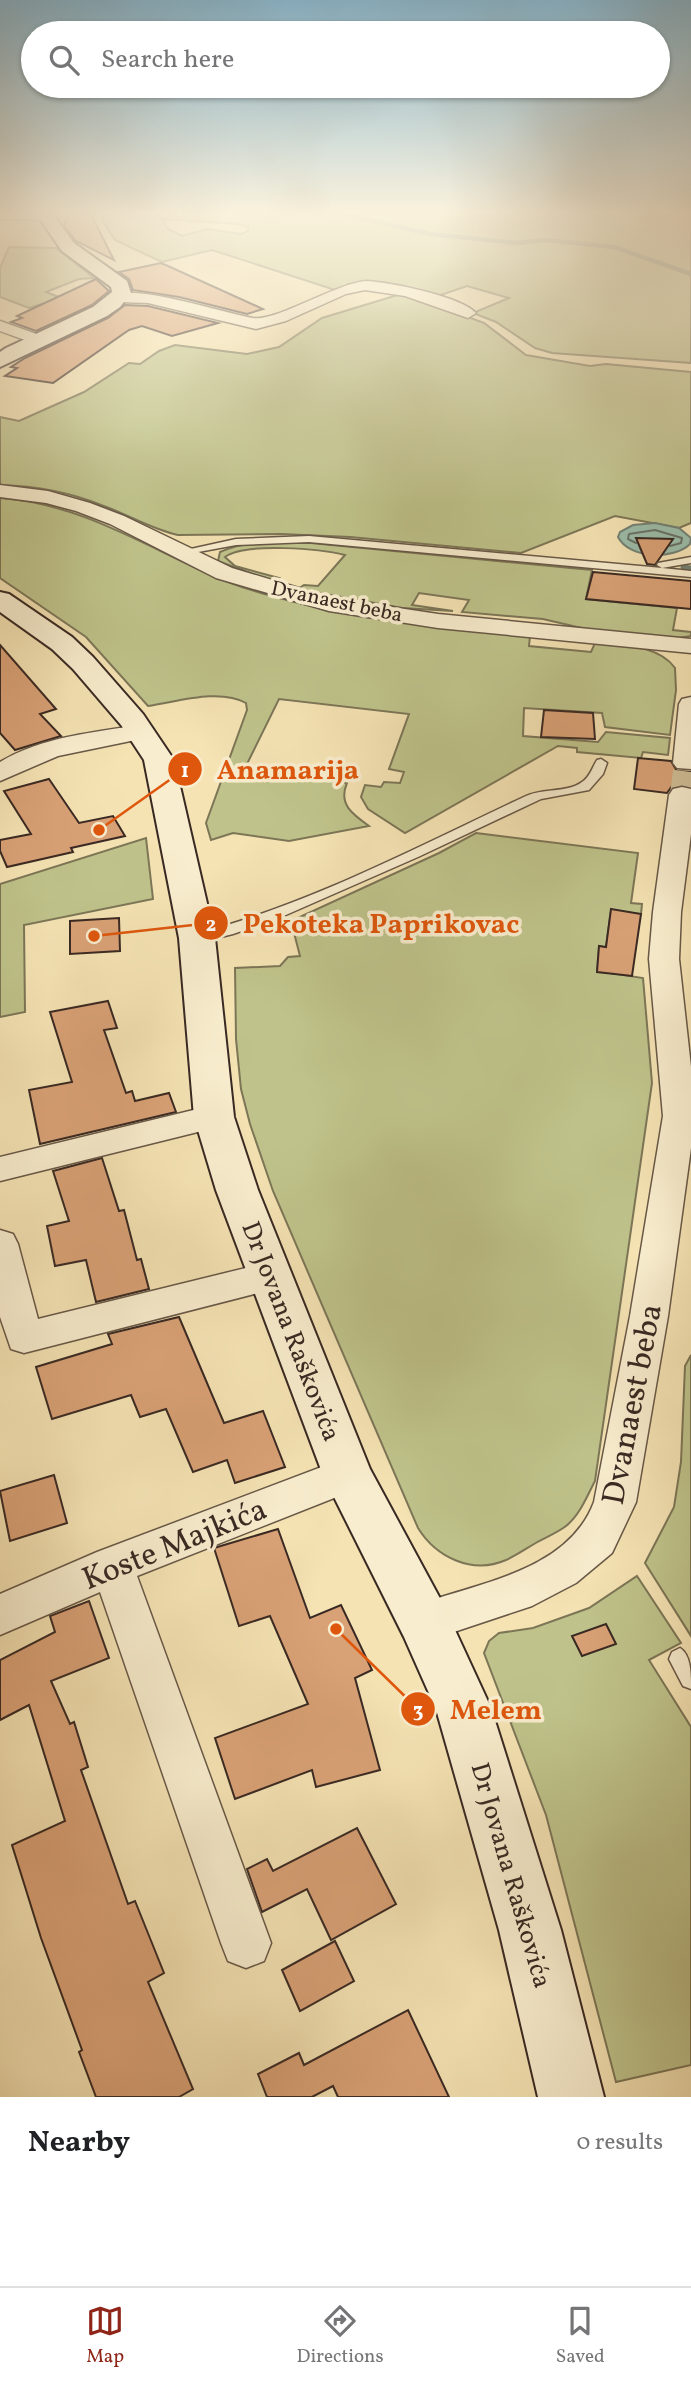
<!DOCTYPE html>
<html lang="en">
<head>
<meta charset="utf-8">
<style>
	:root { --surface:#fff; --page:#f6f6f6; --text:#202124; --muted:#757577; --line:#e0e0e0; --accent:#8f2418 }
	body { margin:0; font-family:Vollkorn,serif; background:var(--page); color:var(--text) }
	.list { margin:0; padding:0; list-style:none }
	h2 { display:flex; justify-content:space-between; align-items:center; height:91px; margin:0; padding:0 28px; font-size:30px }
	h2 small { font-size:23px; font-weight:400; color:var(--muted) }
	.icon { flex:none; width:38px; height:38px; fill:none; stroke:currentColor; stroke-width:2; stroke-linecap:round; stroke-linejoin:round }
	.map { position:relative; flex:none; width:691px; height:2097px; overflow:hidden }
	.search { position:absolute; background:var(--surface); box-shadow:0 2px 5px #0004; left:21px; right:21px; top:21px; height:77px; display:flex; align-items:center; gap:18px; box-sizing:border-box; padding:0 24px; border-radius:38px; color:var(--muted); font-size:26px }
	.sheet { height:189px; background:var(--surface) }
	nav { display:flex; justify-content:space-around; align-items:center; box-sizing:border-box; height:98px; border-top:2px solid var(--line); background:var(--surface); font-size:19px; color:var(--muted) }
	nav a { display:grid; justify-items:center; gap:4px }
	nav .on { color:var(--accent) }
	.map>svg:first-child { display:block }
</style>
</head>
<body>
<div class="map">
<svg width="691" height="2097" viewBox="0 0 691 2097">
	<rect width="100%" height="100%" fill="#f5e3b4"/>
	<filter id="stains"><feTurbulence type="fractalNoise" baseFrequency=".00286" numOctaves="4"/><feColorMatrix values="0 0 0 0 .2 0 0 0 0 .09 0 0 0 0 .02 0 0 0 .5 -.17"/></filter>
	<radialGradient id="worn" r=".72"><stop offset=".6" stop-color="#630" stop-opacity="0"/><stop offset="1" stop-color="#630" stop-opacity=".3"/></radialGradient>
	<g fill="#bfc38b" stroke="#7c7657" stroke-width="2" fill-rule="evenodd">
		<path d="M103,212H329L364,221L383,222L345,212H691V363L552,353L535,348L496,322L473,313L509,298L467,286L432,298L361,284H348L338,291L212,250L162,262L115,240L103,222ZM162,219L239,224L248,227V231L241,234L207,229L182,236L168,229Z"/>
		<polygon points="9,247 56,248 94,278 79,279 46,292 61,298 29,308 0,297 0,268"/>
		<path d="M404,293L484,323L526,355L590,366L606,364L691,372V523L679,528L615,516L521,553L350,537L281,534L178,535C151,529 127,514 101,505C69,492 34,486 0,485V417L19,421L84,392L129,363L140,364L159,351L175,345L247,354L279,347L322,318Z"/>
		<path d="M0,498C77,503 140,543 209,574C248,592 291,601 332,611L530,636L529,646L591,652L595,643C621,646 658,644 675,668L676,690L670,735L605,727L602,713L524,708L523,736L598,742L606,732L670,738L668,755L643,752L641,758L577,752V748L558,746L405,833L368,809L361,797L365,785L381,787L384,782L400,783L404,772L389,769L409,714L279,699L244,770L347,783C338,804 352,814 369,826L289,841L233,833L211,840L206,823L247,710L246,703C219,688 177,702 148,706L86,637L0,578Z"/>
		<path d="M311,543L592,570L586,599L677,608L673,630L691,632V636L678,638L590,630L543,619L462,612L469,600L419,593L412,605L453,611L402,608L298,589L304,585L318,586L345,555C322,549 244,542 225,557L235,566L279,578L274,582L218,561L220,552C248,539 282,543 311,543Z"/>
		<path d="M476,833L638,853L631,903L642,904L641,914L611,910L606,947H599L597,971L643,978L652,1083L595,1481C587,1496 580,1515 566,1526C557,1533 544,1538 534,1544C524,1550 515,1556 506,1560C472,1575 436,1557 418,1528L273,1191L250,1124L241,1089L236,1039L235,968L280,966L288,957L300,956L291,921L439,853Z"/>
		<polygon points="146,838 153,899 24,925 25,1012 0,1017 0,884"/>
		<polygon points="691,1355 691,1636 645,1563 674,1507 681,1462 685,1366"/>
		<polygon points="637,1576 681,1643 649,1660 691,1727 691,2065 616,2082 546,1815 484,1653 489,1641 499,1633 533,1628 589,1608"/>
	</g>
	<path fill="#9cbeab" stroke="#748275" stroke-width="2" d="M655,523L679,528L691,538L690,544C674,560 629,559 618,537L620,532L633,525Z"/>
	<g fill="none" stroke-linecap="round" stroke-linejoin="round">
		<polyline stroke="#6a7467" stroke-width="2" points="636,543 628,539 629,534 655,530 682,538 681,543 670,546"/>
		<polyline stroke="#748275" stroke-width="4.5" points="335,212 430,234 517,243 545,240 614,247 691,274"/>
		<polyline stroke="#748275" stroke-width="5" points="683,567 691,568"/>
	</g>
	<g fill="#d9a176" stroke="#392923" stroke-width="2">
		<polygon points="68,213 90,213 114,260 76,241 64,226"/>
		<polygon points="161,263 168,266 263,309 247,314 179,297 133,290 129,279 119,272"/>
		<polygon points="96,279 109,291 92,305 36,331 11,322 22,318 17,316"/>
		<polygon points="125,305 148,306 218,323 172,336 142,326 129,330 53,383 5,376 17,368 11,367 25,358 108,318"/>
		<polygon points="636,538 673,539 655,565 647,564"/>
		<polygon points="593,572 691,581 691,609 586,599"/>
		<polygon points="0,645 56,709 40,714 61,736 15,750 0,733"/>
		<polygon points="544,710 593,713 595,739 541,737"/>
		<polygon points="638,758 671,761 677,771 691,772 691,786 672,786 667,793 634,789"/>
		<polygon points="49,779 79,823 113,816 125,836 71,848 73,852 7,867 0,851 0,840 31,834 4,791"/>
		<polygon points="611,909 641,914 632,976 597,972 599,946 606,947"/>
		<polygon points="119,918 120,951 70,954 70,921"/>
		<polygon points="108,1001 117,1028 104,1030 126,1093 132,1091 135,1101 169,1093 176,1112 40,1144 29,1090 72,1082 50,1012"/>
		<polygon points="102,1158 119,1211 124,1210 137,1260 141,1259 149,1289 96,1302 86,1260 55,1266 47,1226 69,1221 53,1171"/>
		<polygon points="179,1317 224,1423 263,1411 285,1467 235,1483 227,1460 193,1472 166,1409 140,1417 131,1395 52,1419 36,1367 112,1344 108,1334"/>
		<polygon points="54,1475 67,1523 10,1541 0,1491"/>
		<polygon points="278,1529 310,1618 341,1605 372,1670 355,1678 380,1770 316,1787 312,1770 235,1799 215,1738 308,1704 270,1616 239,1626 214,1548"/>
		<polygon points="89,1601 109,1658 51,1681 70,1724 74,1722 88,1767 81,1770 128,1904 135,1901 164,1973 148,1982 193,2089 179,2097 96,2097 79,2052 82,2050 41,1938 12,1845 65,1821 29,1705 0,1720 0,1660 55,1632 50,1616"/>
		<polygon points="606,1624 616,1644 582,1656 572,1636"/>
		<polygon points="357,1828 396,1904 331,1940 307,1889 262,1912 247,1869 267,1859 273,1871"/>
		<polygon points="335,1941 354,1981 300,2011 282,1970"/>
		<polygon points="408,2010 449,2097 338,2097 333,2086 312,2097 267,2097 258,2074 299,2053 304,2065"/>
	</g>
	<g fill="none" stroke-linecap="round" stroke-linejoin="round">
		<polyline stroke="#cfbe97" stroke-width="24" stroke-dasharray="24 12" stroke-linecap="butt" points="682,795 686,763"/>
		<g stroke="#685847" stroke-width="3">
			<g id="lane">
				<polygon points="309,536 662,568 657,565 658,563 691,557 691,563 662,568 691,571 691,577 309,542 236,545 182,555 177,552 236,539"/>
				<path d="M601,759L607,763L603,774L589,790L541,799L418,857L279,918L233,934L197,943L190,938L192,935C309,905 417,847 526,796C543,788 567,793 582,782C590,777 592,768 597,760Z"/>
				<path d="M680,1648C691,1655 691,1674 691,1689L683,1686L669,1659L672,1652Z"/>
			</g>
		</g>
		<g stroke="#685847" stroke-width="3">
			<g id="street">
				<polygon points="0,212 46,212 53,216 46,220 0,219"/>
				<path d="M365,281C389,282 460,296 476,313L468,318L405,296L365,290L346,294L286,321L256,329L148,303L119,302L111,297C128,281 227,314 253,318C275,322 333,285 365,281Z"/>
				<polygon points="0,321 42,336 44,339 36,344 0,331"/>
				<polygon points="0,485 48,491 90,503 124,516 232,568 332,598 438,614 691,639 691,653 438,628 329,611 216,578 110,524 76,511 46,503 0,497"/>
				<polygon points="691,697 691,769 677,768 673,763 679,704 682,699"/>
				<path d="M141,725L150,727L153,732L150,737L58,756L0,781V762C41,737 94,732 141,725Z"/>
				<path d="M682,787L691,789V834L681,912L679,959L691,1067V1148L668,1316L636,1502L612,1553L576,1583L532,1606L424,1642L409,1636L402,1622L409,1608C472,1583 567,1574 594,1502L630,1316L663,1116L649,959L653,912L669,795L673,789Z"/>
				<polygon points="214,1105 226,1109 230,1117 226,1125 0,1181 0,1157"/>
				<polygon points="0,1230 13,1234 18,1244 38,1319 270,1262 283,1266 288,1276 283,1286 270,1290 24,1353 11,1349 0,1317"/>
				<polygon points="348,1457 362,1463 368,1475 362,1487 137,1576 271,1943 264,1961 246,1968 228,1961 221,1943 100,1592 0,1635 0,1594 97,1552"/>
			</g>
		</g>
		<g stroke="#392923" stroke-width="4">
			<g id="secondary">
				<polygon points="39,212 55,212 54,216 74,243 127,281 131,293 120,307 107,316 0,367 0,352 6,348 93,307 112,292 111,287 62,251 38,216"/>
				<polygon points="0,592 9,594 72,637 93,657 143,714 174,760 215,938 234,1117 258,1190 370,1469 443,1604 491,1708 561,1930 604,2097 538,2097 499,1930 436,1709 404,1637 323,1475 216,1190 194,1117 179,938 144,760 121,725 73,669 52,649 0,612"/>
			</g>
		</g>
		<use href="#lane" fill="#f8edce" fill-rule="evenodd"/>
		<use href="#street" fill="#f8edce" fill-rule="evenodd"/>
		<use href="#secondary" fill="#f8edce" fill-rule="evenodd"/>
	</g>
	<linearGradient id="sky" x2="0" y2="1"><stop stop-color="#89b8d0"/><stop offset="0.42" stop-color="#faf2dd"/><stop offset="1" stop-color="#faf2dd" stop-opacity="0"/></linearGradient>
	<rect width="691" height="505" fill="url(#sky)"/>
	<g text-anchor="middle" stroke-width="7" stroke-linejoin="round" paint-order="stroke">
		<g font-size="21" fill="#392923" stroke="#f8edce">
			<text transform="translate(337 601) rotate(12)" y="7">Dvanaest beba</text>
		</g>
		<g font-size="26" fill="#392923" stroke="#f8edce">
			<text transform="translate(292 1331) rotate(69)" y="9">Dr Jovana Raškovića</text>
			<text transform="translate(512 1875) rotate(74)" y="9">Dr Jovana Raškovića</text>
		</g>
		<g font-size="32" fill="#392923" stroke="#f8edce">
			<text transform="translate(631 1404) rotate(-79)" y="11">Dvanaest beba</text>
			<text transform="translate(174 1543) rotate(-22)" y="11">Koste Majkića</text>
		</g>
	</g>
	<path fill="none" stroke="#df570d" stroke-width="2.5" d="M99 830L185 769M94 936L211 923M336 1629L418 1709"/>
	<g fill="#df570d" stroke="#f8edce" stroke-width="2.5">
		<circle cx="99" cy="830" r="7"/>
		<circle cx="94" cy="936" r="7"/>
		<circle cx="336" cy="1629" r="7"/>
		<circle cx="185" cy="769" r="18"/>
		<circle cx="211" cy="923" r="18"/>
		<circle cx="418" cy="1709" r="18"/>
	</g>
	<g font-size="21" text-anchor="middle" font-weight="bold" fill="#fff">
		<text x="185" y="777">1</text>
		<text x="211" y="931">2</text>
		<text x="418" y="1717">3</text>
	</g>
	<g font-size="28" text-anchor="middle" font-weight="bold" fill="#df570d" stroke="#f8edce" stroke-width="7" stroke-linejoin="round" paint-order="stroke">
		<text x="288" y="779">Anamarija</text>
		<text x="381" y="933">Pekoteka Paprikovac</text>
		<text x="496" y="1719">Melem</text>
	</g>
	<rect width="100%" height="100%" filter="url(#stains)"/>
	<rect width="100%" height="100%" fill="url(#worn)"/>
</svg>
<div class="search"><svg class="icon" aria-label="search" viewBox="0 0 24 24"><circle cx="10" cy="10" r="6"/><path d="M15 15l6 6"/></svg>Search here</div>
</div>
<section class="sheet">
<h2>Nearby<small>0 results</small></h2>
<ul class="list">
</ul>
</section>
<nav>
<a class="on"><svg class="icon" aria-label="map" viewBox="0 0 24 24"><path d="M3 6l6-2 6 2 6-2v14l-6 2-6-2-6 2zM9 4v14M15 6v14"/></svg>Map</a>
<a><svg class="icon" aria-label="directions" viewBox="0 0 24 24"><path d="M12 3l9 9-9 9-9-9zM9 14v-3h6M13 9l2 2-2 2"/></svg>Directions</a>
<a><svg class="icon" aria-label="saved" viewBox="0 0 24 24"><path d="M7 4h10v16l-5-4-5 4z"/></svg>Saved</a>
</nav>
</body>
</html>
